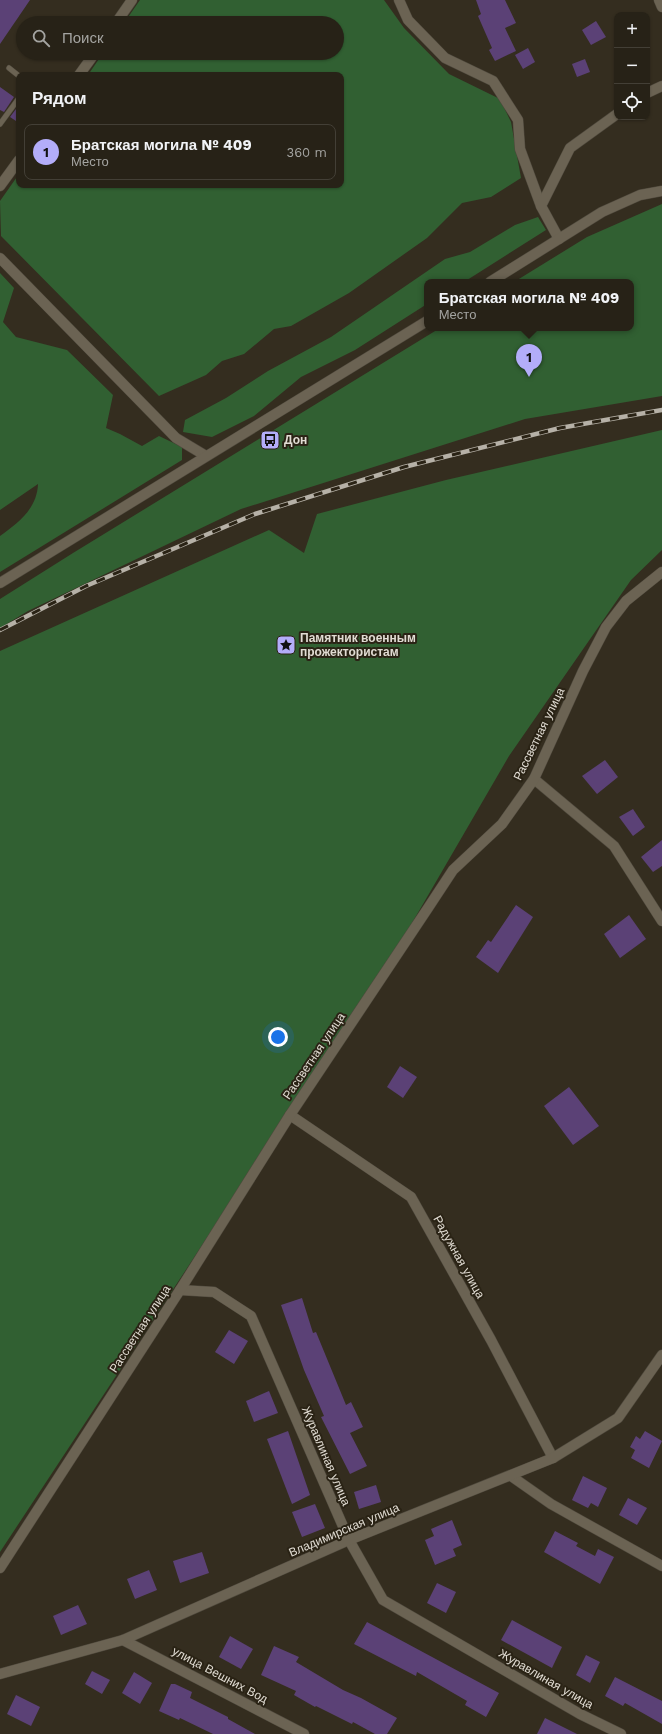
<!DOCTYPE html>
<html lang="ru">
<head>
<meta charset="utf-8">
<style>
	:root { --surface:#272217; --page:#2f2a20; --text:#f1f3f6; --muted:#a4a4a1; --line:#433f36; --accent:#b3adf9 }
	body { margin:0; font-family:"Work Sans",sans-serif; background:var(--page); color:var(--text) }
	.controls { position:absolute; right:12px; top:12px; display:grid; overflow:hidden; border-radius:8px; box-shadow:0 1px 3px #0004 }
	.controls button { width:36px; height:36px; display:grid; place-items:center; padding:0; border:0; border-bottom:1px solid var(--line); background:var(--surface); color:var(--text); font:20px sans-serif }
	.you { position:absolute; left:278px; top:1037px; width:14px; height:14px; margin:-10px; border:3px solid #fff; border-radius:50%; background:#1a73e8; box-shadow:0 0 0 6px #1a73e833 }
	.badge { display:grid; place-items:center; width:26px; height:26px; border-radius:50%; background:var(--accent); color:#111; font-size:13px; font-weight:700 }
	.pin { position:absolute; translate:-50% -33px; filter:drop-shadow(0 1px 2px #0008) }
	.pin::after { content:''; position:absolute; top:21px; width:14px; height:12px; background:inherit; clip-path:polygon(0 0,100% 0,50% 100%) }
	.popup { position:absolute; left:424px; top:279px; width:210px; height:52px; box-sizing:border-box; display:grid; place-content:center; border-radius:8px; background:var(--surface); filter:drop-shadow(0 1px 3px #0005); font-size:13px; white-space:nowrap; color:var(--muted) }
	.popup b { font-size:15px; color:var(--text) }
	.popup::after { content:''; position:absolute; left:50%; top:100%; margin-left:-8px; border:8px solid transparent; border-top-color:var(--surface) }
	.list { margin:0; padding:0; list-style:none }
	h2 { display:flex; justify-content:space-between; align-items:center; height:52px; margin:0; padding:0 16px; font-size:17px }
	h2 small { font-size:13px; font-weight:400; color:var(--muted) }
	.list li { display:grid; grid-template-columns:26px 1fr auto; gap:12px; align-items:center; box-sizing:border-box; height:56px; margin:0 8px 8px; padding:0 8px; border:1px solid var(--line); border-radius:8px }
	.list b { display:block; font-size:15px; white-space:nowrap }
	.list p { margin:0; font-size:13px; white-space:nowrap; color:var(--muted) }
	.list em { font-size:13px; font-style:normal; color:var(--muted) }
	.icon { flex:none; width:22px; height:22px; fill:none; stroke:currentColor; stroke-width:2; stroke-linecap:round; stroke-linejoin:round }
	.map { position:relative; flex:none; width:662px; height:1734px; overflow:hidden }
	.search { position:absolute; background:var(--surface); box-shadow:0 1px 3px #0004; left:16px; top:16px; width:328px; height:44px; display:flex; align-items:center; gap:10px; box-sizing:border-box; padding:0 14px; border-radius:22px; color:var(--muted); font-size:15px }
	.panel { position:absolute; background:var(--surface); box-shadow:0 1px 3px #0004; left:16px; top:72px; width:328px; height:116px; border-radius:8px }
	.map>svg:first-child { display:block }
</style>
</head>
<body>
<div class="map">
<svg width="662" height="1734" viewBox="0 0 662 1734">
	<rect width="100%" height="100%" fill="#342d1f"/>
	<g fill="#316032">
		<polygon points="140,0 384,0 404,28 449,74 500,99 511,122 521,178 491,197 462,203 427,238 349,293 291,326 274,329 244,354 222,361 206,375 159,396 1,236 0,201 19,174 19,185 341,185 341,75 88,75 103,53 337,53 337,23 124,23"/>
		<polygon points="662,204 662,396 525,419 241,509 28,611 0,628 0,599 73,553 440,328 631,328 631,282 514,282 587,237"/>
		<polygon points="538,217 546,230 464,282 427,282 427,304 355,350 301,377 254,416 212,437 183,432 185,420 226,398 268,371 331,337 445,259 470,252 515,225"/>
		<path d="M0,273L14,288L3,322L16,337L67,350L113,395L106,428L120,434L142,446L159,436L182,447V460L0,572V536C18,523 37,509 38,484L0,510Z"/>
		<polygon points="662,430 662,550 631,580 509,756 394,954 0,1552 0,651 269,530 304,553 317,514 446,480"/>
	</g>
	<g fill="#5b4176">
		<polygon points="0,0 30,0 0,44"/>
		<polygon points="476,0 505,0 516,23 505,28 516,51 495,61 489,50 492,48 478,16 481,14"/>
		<polygon points="596,21 606,37 591,45 582,30"/>
		<polygon points="528,48 535,62 523,69 515,55"/>
		<polygon points="585,59 590,72 577,77 572,64"/>
		<polygon points="0,87 14,97 4,112 0,110"/>
		<polygon points="19,105 19,123 10,117"/>
		<polygon points="605,760 618,777 597,794 582,776"/>
		<polygon points="633,809 645,827 633,836 619,817"/>
		<polygon points="662,840 662,866 653,872 641,857"/>
		<polygon points="516,905 533,917 498,973 476,957 488,940 491,942"/>
		<polygon points="629,915 646,939 620,958 604,934"/>
		<polygon points="400,1066 417,1077 403,1098 387,1087"/>
		<polygon points="569,1087 599,1126 573,1145 544,1106"/>
		<polygon points="302,1298 313,1333 316,1332 346,1405 351,1402 363,1427 350,1433 367,1466 350,1474 321,1417 324,1416 304,1370 281,1305"/>
		<polygon points="229,1330 248,1341 234,1364 215,1352"/>
		<polygon points="269,1391 278,1413 254,1422 246,1401"/>
		<polygon points="288,1431 310,1495 292,1504 267,1439"/>
		<polygon points="645,1431 662,1441 649,1468 631,1458 635,1450 630,1447 636,1436 640,1439"/>
		<polygon points="583,1476 607,1488 598,1507 591,1503 588,1508 572,1500"/>
		<polygon points="376,1485 381,1502 359,1509 354,1492"/>
		<polygon points="628,1498 647,1508 637,1525 619,1515"/>
		<polygon points="315,1504 325,1528 302,1537 292,1512"/>
		<polygon points="452,1520 462,1545 453,1549 456,1556 435,1565 425,1540 434,1536 431,1529"/>
		<polygon points="555,1531 578,1543 576,1546 595,1556 598,1549 614,1557 600,1584 544,1552"/>
		<polygon points="202,1552 209,1573 180,1583 173,1561"/>
		<polygon points="149,1570 157,1590 135,1599 127,1579"/>
		<polygon points="437,1583 456,1592 446,1613 427,1603"/>
		<polygon points="78,1605 87,1624 61,1635 53,1616"/>
		<polygon points="512,1620 562,1647 552,1668 501,1640"/>
		<polygon points="367,1622 499,1693 486,1717 465,1705 467,1701 417,1672 416,1676 354,1644"/>
		<polygon points="230,1636 253,1649 241,1669 219,1657"/>
		<polygon points="274,1646 299,1657 296,1662 343,1690 361,1698 397,1718 387,1734 375,1734 353,1722 352,1724 316,1706 315,1707 294,1695 296,1691 261,1675"/>
		<polygon points="586,1655 600,1662 590,1683 576,1675"/>
		<polygon points="92,1671 110,1680 102,1694 85,1684"/>
		<polygon points="134,1672 152,1683 140,1704 122,1693"/>
		<polygon points="615,1677 662,1701 662,1724 625,1703 623,1706 605,1696"/>
		<polygon points="171,1684 175,1684 192,1692 190,1698 228,1717 228,1719 255,1734 213,1734 180,1718 179,1720 159,1711"/>
		<polygon points="16,1695 40,1707 31,1726 7,1714"/>
		<polygon points="545,1718 577,1734 537,1734"/>
	</g>
	<g fill="none" stroke-linecap="round" stroke-linejoin="round">
		<g stroke="#4f493d" stroke-width="6">
			<g id="service">
				<polyline points="9,68 19,76"/>
				<polyline points="0,124 19,98"/>
			</g>
		</g>
		<g stroke="#4f493d" stroke-width="11">
			<g id="minor">
				<polyline points="399,0 408,20 445,58 493,81 518,120 520,149 541,206"/>
				<polyline points="659,0 662,7"/>
				<polyline points="116,23 132,0"/>
				<polyline points="79,75 95,53"/>
				<polyline points="647,93 662,86"/>
				<polyline points="0,186 19,160"/>
				<polyline points="559,239 541,206 570,148 617,114"/>
				<polyline points="0,258 176,438 206,456"/>
				<polyline points="534,779 614,846 662,921"/>
				<polyline points="290,1115 411,1197 491,1340 553,1458"/>
				<polyline points="180,1290 214,1292 251,1316 349,1540 383,1600 580,1714 621,1734"/>
				<polyline points="511,1476 551,1504 662,1566"/>
				<polyline points="0,1568 180,1290 290,1115 428,908 453,870 502,824 534,779 583,671 606,627 626,601 662,572"/>
				<polyline points="123,1640 304,1734"/>
				<polyline points="0,1674 123,1640 349,1540 553,1458 618,1418 662,1355"/>
			</g>
		</g>
		<g stroke="#4f493d" stroke-width="11">
			<g id="tertiary">
				<polyline points="490,282 602,212 640,195 662,191"/>
				<polyline points="0,583 427,321"/>
			</g>
		</g>
		<use href="#service" stroke="#6b6353" stroke-width="5"/>
		<use href="#minor" stroke="#6b6353" stroke-width="10"/>
		<use href="#tertiary" stroke="#6b6353" stroke-width="10"/>
		<g stroke="#b6b1a7" stroke-width="4.5">
			<polyline id="rail" points="0,630 86,586 255,514 404,467 560,428 662,410"/>
		</g>
		<use href="#rail" stroke="#2a2315" stroke-width="3" stroke-dasharray="9" stroke-linecap="butt"/>
	</g>
	<defs>
		<g id="bus-square" transform="scale(1)"><rect x="-9" y="-9" width="18" height="18" rx="4" fill="#b3adf9" stroke="#2a2315"/><path d="M-5-6H5V4H4V6H2V4H-2V6H-4V4H-5ZM-3.5-4V0h7V-4ZM-3.5 1.2v1.5H-2V1.2ZM2 1.2v1.5H3.5V1.2Z" fill="#111"/></g>
		<g id="sight-square" transform="scale(1)"><rect x="-9" y="-9" width="18" height="18" rx="4" fill="#b3adf9" stroke="#2a2315"/><path d="M0-6L1.8-2.2L6-1.7L2.9 1.2L3.7 5.4L0 3.3L-3.7 5.4L-2.9 1.2L-6-1.7L-1.8-2.2Z" fill="#111"/></g>
	</defs>
	<g fill-rule="evenodd">
		<use href="#bus-square" x="270" y="440"/>
		<use href="#sight-square" x="286" y="645"/>
	</g>
	<g text-anchor="middle" stroke-width="4" stroke-linejoin="round" paint-order="stroke">
		<g font-size="12" font-weight="bold" fill="#e1dcd3" stroke="#2a2315" text-anchor="start">
			<text x="284" y="444">Дон</text>
			<text x="300" y="642">Памятник военным<tspan x="300" dy="14">прожектористам</tspan></text>
		</g>
		<g font-size="12" fill="#e1dcd3" stroke="#2a2315">
			<text transform="translate(539 734) rotate(-64)" y="4">Рассветная улица</text>
			<text transform="translate(314 1056) rotate(-56)" y="4">Рассветная улица</text>
			<text transform="translate(459 1257) rotate(61)" y="4">Радужная улица</text>
			<text transform="translate(140 1329) rotate(-57)" y="4">Рассветная улица</text>
			<text transform="translate(326 1456) rotate(67)" y="4">Журавлиная улица</text>
			<text transform="translate(344 1530) rotate(-23)" y="4">Владимирская улица</text>
			<text transform="translate(220 1675) rotate(28)" y="4">улица Вешних Вод</text>
			<text transform="translate(546 1679) rotate(30)" y="4">Журавлиная улица</text>
		</g>
	</g>
</svg>
<div class="controls">
<button>+</button>
<button>−</button>
<button><svg class="icon" aria-label="locate" viewBox="0 0 24 24"><circle cx="12" cy="12" r="6"/><path d="M12 2v4M12 18v4M2 12h4M18 12h4"/></svg></button>
</div>
<div class="you"></div>
<div class="pin badge" style="left:529px;top:377px">1</div>
<div class="popup"><b>Братская могила № 409</b>Место</div>
<div class="search"><svg class="icon" aria-label="search" viewBox="0 0 24 24"><circle cx="10" cy="10" r="6"/><path d="M15 15l6 6"/></svg>Поиск</div>
<section class="panel">
<h2>Рядом<small></small></h2>
<ul class="list">
<li><span class="badge">1</span><div><b>Братская могила № 409</b><p>Место</p></div><em>360 m</em></li>
</ul>
</section>
</div>
</body>
</html>
